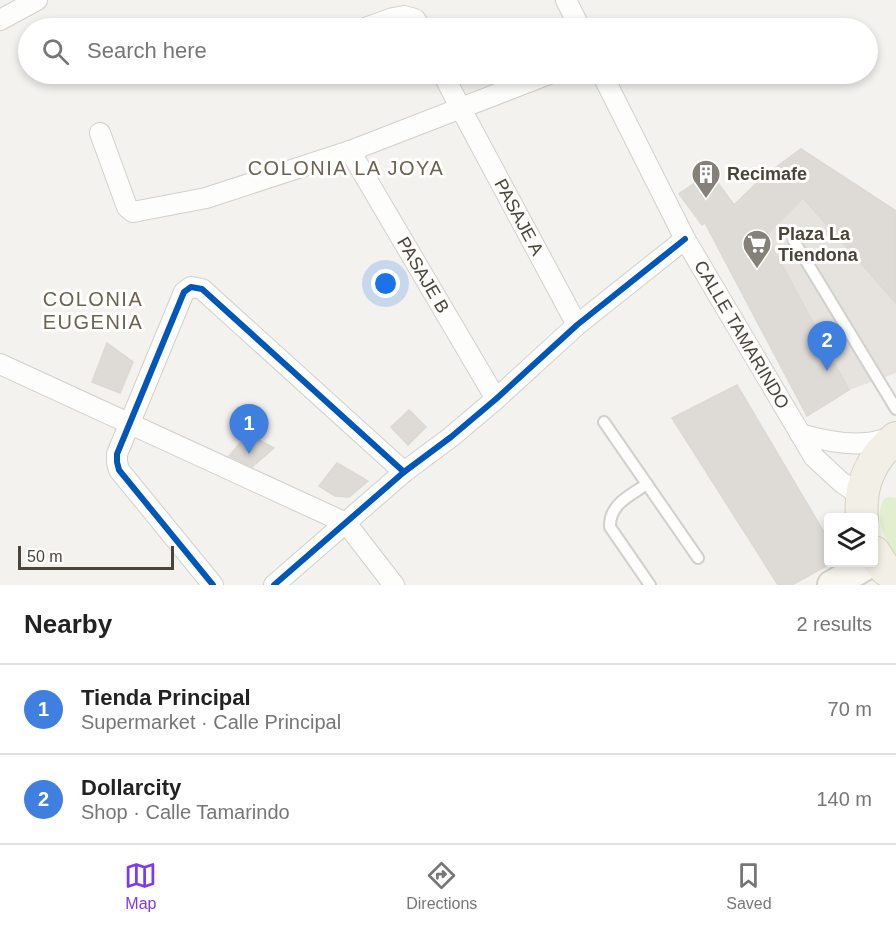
<!DOCTYPE html>
<html lang="en">
<head>
<meta charset="utf-8">
<style>
	:root { --surface:#fff; --page:#f6f6f6; --text:#222; --muted:#767676; --line:#e0e0e0; --accent:#7c3aed }
	body { margin:0; font-family:Arial,sans-serif; background:var(--page); color:var(--text) }
	.controls { position:absolute; right:18px; bottom:18px; display:grid; overflow:hidden; border-radius:6px; box-shadow:0 3px 9px #0003 }
	.controls button { width:54px; height:54px; display:grid; place-items:center; padding:0; border:0; border-bottom:2px solid var(--line); background:var(--surface); color:var(--text); font:30px sans-serif }
	.scale { position:absolute; left:18px; bottom:15px; width:156px; box-sizing:border-box; padding-left:6px; border:3px solid #4b4439; border-top:0; font-size:16px; line-height:21px; white-space:nowrap; color:#4b4439; -webkit-text-stroke:4px #fff; paint-order:stroke }
	.you { position:absolute; left:386px; top:284px; width:21px; height:21px; margin:-15px; border:4px solid #fff; border-radius:50%; background:#1a73e8; box-shadow:0 0 0 9px #1a73e833 }
	.badge { display:grid; place-items:center; width:39px; height:39px; border-radius:50%; background:var(--accent); color:#fff; font-size:20px; font-weight:700 }
	.pin { position:absolute; translate:-50% -50px; filter:drop-shadow(0 2px 3px #0008) }
	.pin::after { content:''; position:absolute; top:32px; width:21px; height:18px; background:inherit; clip-path:polygon(0 0,100% 0,50% 100%) }
	.list { margin:0; padding:0; list-style:none }
	h2 { display:flex; justify-content:space-between; align-items:center; height:78px; margin:0; padding:0 24px; font-size:26px }
	h2 small { font-size:20px; font-weight:400; color:var(--muted) }
	.list li { display:grid; grid-template-columns:39px 1fr auto; gap:18px; align-items:center; box-sizing:border-box; height:90px; padding:0 24px; border-top:2px solid var(--line) }
	.list b { display:block; font-size:22px; white-space:nowrap }
	.list p { margin:0; font-size:20px; white-space:nowrap; color:var(--muted) }
	.list em { font-size:20px; font-style:normal; color:var(--muted) }
	.icon { flex:none; width:33px; height:33px; fill:none; stroke:currentColor; stroke-width:2; stroke-linecap:round; stroke-linejoin:round }
	.map { position:relative; flex:none; width:896px; height:585px; overflow:hidden }
	.search { position:absolute; background:var(--surface); box-shadow:0 3px 9px #0003; left:18px; right:18px; top:18px; height:66px; display:flex; align-items:center; gap:15px; box-sizing:border-box; padding:0 21px; border-radius:33px; color:var(--muted); font-size:22px }
	.sheet { height:258px; background:var(--surface) }
	nav { display:flex; justify-content:space-around; align-items:center; box-sizing:border-box; height:84px; border-top:2px solid var(--line); background:var(--surface); font-size:16px; color:var(--muted) }
	nav a { display:grid; justify-items:center; gap:3px }
	nav .on { color:var(--accent) }
	.map>svg:first-child { display:block }
</style>
</head>
<body>
<div class="map">
<svg width="896" height="585" viewBox="0 0 896 585">
	<rect width="100%" height="100%" fill="#f4f2ee"/>
	<path fill="#e1eecf" d="M888,497L896,498V555C885,540 873,517 884,499Z"/>
	<polygon fill="#e6e3df" points="803,198 896,303 896,373 849,390 766,235"/>
	<g fill="#dedbd6" stroke="#dcd9d4" stroke-width="1.5">
		<polygon points="801,149 896,211 896,303 803,198 766,235 849,390 807,416 705,223 702,225 679,194 710,172 734,205 764,176"/>
		<polygon points="107,343 133,362 120,393 92,382"/>
		<polygon points="737,385 828,539 828,565 792,585 778,585 672,418"/>
		<polygon points="409,410 426,427 408,445 391,427"/>
		<polygon points="248,434 274,448 252,467 229,456"/>
		<polygon points="337,463 368,481 349,497 335,496 319,486"/>
	</g>
	<g fill="none" stroke-linecap="round" stroke-linejoin="round">
		<g stroke="#d2d0cb" stroke-width="14">
			<g id="lane">
				<polyline points="794,241 896,409"/>
				<polyline points="604,422 698,558"/>
				<path d="M647,484C631,495 609,504 610,527L650,585"/>
			</g>
		</g>
		<g stroke="#d2d0cb" stroke-width="22">
			<g id="street">
				<polyline points="566,0 580,28"/>
				<polyline points="0,20 37,0"/>
				<polyline points="365,28 393,18 404,16 415,19 421,28"/>
				<path id="s1" d="M443,74L461,109L577,325"/>
				<path id="s2" d="M602,74L685,239L814,457L841,482L861,496"/>
				<polyline points="100,133 127,207 133,212 206,198 350,151 549,74"/>
				<path id="s3" d="M350,151L496,399"/>
				<polyline points="0,364 346,523 394,585"/>
				<path d="M800,434C821,440 844,445 866,443C876,442 885,439 895,437"/>
				<polyline points="213,585 119,470 117,462 117,454 184,292 191,287 202,289 404,472"/>
				<polyline points="274,585 404,472 451,437 496,399 577,325 685,239"/>
			</g>
		</g>
		<g stroke="#d3cfc5" stroke-width="32">
			<polyline id="secondary" points="832,585 872,562"/>
		</g>
		<g stroke="#d6cebb" stroke-width="34">
			<g id="primary">
				<path d="M862,518C859,485 871,458 896,438"/>
				<polyline points="874,552 885,569 896,576"/>
			</g>
		</g>
		<use href="#lane" stroke="#fdfdfc" stroke-width="10"/>
		<use href="#street" stroke="#fdfdfc" stroke-width="20"/>
		<use href="#secondary" stroke="#f7f6f1" stroke-width="28"/>
		<use href="#primary" stroke="#f2efe6" stroke-width="32"/>
		<g stroke="#fff" stroke-width="10">
			<g id="cycleway">
				<polyline points="213,585 119,470 117,462 117,454 184,292 191,287 202,289 404,472"/>
				<polyline points="274,585 404,472 451,437 496,399 577,325 685,239"/>
			</g>
		</g>
		<use href="#cycleway" stroke="#0057b8" stroke-width="6"/>
	</g>
	<defs>
		<g id="building-pin" transform="scale(1.5)"><path d="M0 17L-7.5 6A9.5 9.5 0 1 1 7.5 6Z" fill="#868178" stroke="#fff"/><path d="M-4-6H4V6H1V3H-1V6H-4ZM-2.5-4.3h1.7v1.8h-1.7ZM.8-4.3h1.7v1.8H.8ZM-2.5-1h1.7V.8h-1.7ZM.8-1h1.7V.8H.8Z" fill="#fff"/></g>
		<g id="supermarket-pin" transform="scale(1.5)"><path d="M0 17L-7.5 6A9.5 9.5 0 1 1 7.5 6Z" fill="#868178" stroke="#fff"/><path d="M-6-5.5h2.5l.6 2H6L4.5 2H-2.5L-4.4-4H-6ZM-1.5 3.2a1.3 1.3 0 1 0 .1 0ZM3 3.2a1.3 1.3 0 1 0 .1 0Z" fill="#fff"/></g>
	</defs>
	<g fill-rule="evenodd">
		<use href="#building-pin" x="706" y="174"/>
		<use href="#supermarket-pin" x="757" y="244"/>
	</g>
	<g text-anchor="middle" stroke-width="6" stroke-linejoin="round" paint-order="stroke">
		<g font-size="18" font-weight="bold" fill="#4b4439" stroke="#fff" text-anchor="start">
			<text x="727" y="180">Recimafe</text>
			<text x="778" y="240">Plaza La<tspan x="778" dy="21">Tiendona</tspan></text>
		</g>
		<g font-size="18" fill="#4b4439" stroke="#fff">
			<text dy="6" stroke="none"><textPath href="#s1" startOffset="162">PASAJE A</textPath></text>
			<text dy="6" stroke="none"><textPath href="#s3" startOffset="144">PASAJE B</textPath></text>
			<text dy="6" stroke="none"><textPath href="#s2" startOffset="296">CALLE TAMARINDO</textPath></text>
		</g>
		<g font-size="20" letter-spacing="1.5" fill="#6e6250" stroke="#fff">
			<text x="346" y="175">COLONIA LA JOYA</text>
			<text x="93" y="306">COLONIA<tspan x="93" dy="23">EUGENIA</tspan></text>
		</g>
	</g>
</svg>
<div class="controls">
<button><svg class="icon" aria-label="layers" viewBox="0 0 24 24"><path d="M12 4l9 5-9 5-9-5zM3 14l9 5 9-5"/></svg></button>
</div>
<div class="scale">50 m</div>
<div class="you"></div>
<div class="pin badge" style="left:249px;top:454px;background:#3f7fe0">1</div>
<div class="pin badge" style="left:827px;top:371px;background:#3f7fe0">2</div>
<div class="search"><svg class="icon" aria-label="search" viewBox="0 0 24 24"><circle cx="10" cy="10" r="6"/><path d="M15 15l6 6"/></svg>Search here</div>
</div>
<section class="sheet">
<h2>Nearby<small>2 results</small></h2>
<ul class="list">
<li><span class="badge" style="background:#3f7fe0">1</span><div><b>Tienda Principal</b><p>Supermarket · Calle Principal</p></div><em>70 m</em></li>
<li><span class="badge" style="background:#3f7fe0">2</span><div><b>Dollarcity</b><p>Shop · Calle Tamarindo</p></div><em>140 m</em></li>
</ul>
</section>
<nav>
<a class="on"><svg class="icon" aria-label="map" viewBox="0 0 24 24"><path d="M3 6l6-2 6 2 6-2v14l-6 2-6-2-6 2zM9 4v14M15 6v14"/></svg>Map</a>
<a><svg class="icon" aria-label="directions" viewBox="0 0 24 24"><path d="M12 3l9 9-9 9-9-9zM9 14v-3h6M13 9l2 2-2 2"/></svg>Directions</a>
<a><svg class="icon" aria-label="saved" viewBox="0 0 24 24"><path d="M7 4h10v16l-5-4-5 4z"/></svg>Saved</a>
</nav>
</body>
</html>
